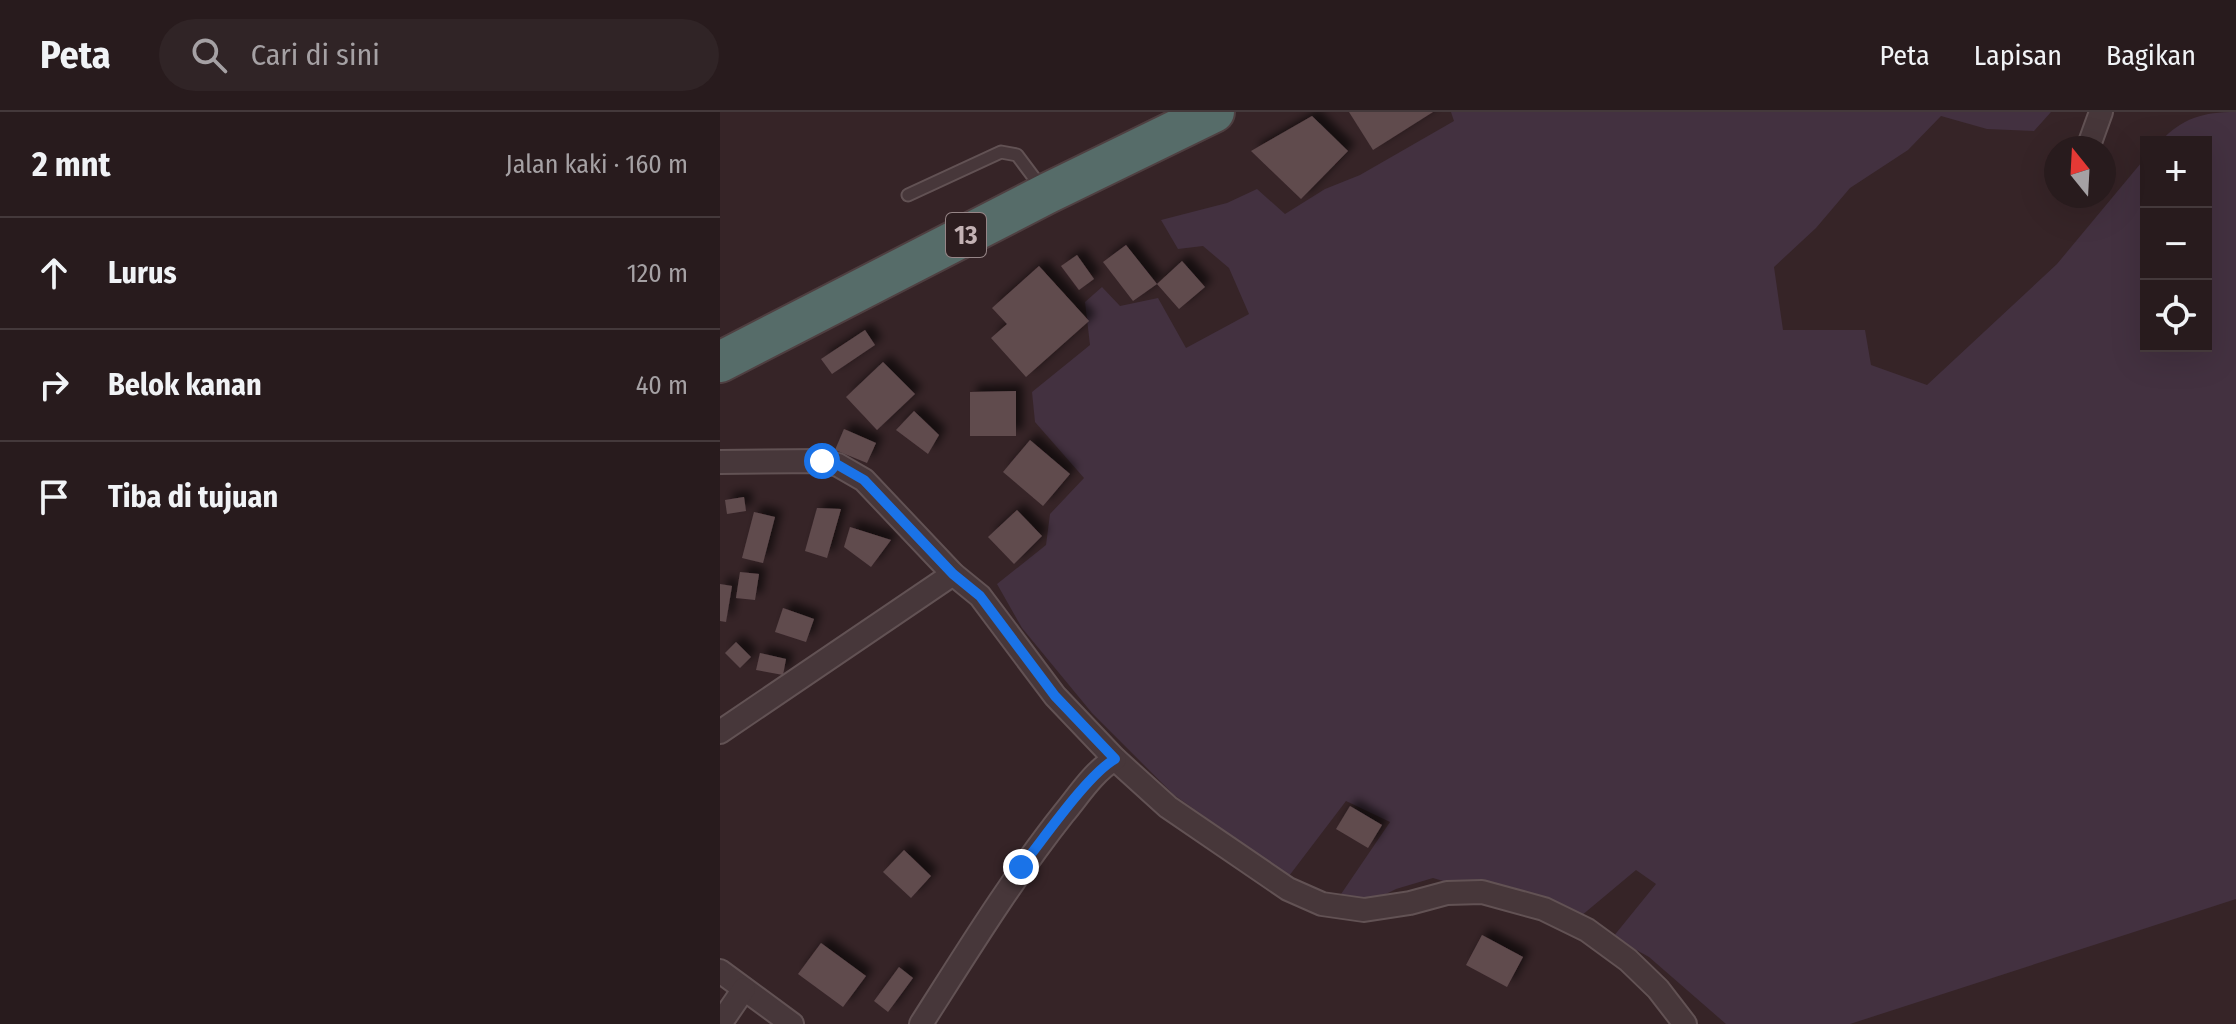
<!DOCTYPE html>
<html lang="id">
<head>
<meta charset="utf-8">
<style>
	:root { --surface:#281b1d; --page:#302426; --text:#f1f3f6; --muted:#a5a1a4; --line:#44393b }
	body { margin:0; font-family:"Fira Sans Condensed",sans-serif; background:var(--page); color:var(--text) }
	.controls { position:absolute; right:24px; top:24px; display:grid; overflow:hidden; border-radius:0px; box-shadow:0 8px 32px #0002 }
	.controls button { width:72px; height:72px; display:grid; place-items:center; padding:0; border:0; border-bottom:2px solid var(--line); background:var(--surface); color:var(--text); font:40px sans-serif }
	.compass { position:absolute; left:1324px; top:24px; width:72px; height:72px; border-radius:50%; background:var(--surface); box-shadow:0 8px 32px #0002; rotate:342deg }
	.stop { position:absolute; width:24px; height:24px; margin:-18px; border:6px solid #1a73e8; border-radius:50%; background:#fff }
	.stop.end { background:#1a73e8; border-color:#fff; box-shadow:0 2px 8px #0008 }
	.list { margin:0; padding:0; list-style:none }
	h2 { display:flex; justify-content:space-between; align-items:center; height:104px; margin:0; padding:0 32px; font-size:34px }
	h2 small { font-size:26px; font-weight:400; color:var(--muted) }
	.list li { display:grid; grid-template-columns:52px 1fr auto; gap:24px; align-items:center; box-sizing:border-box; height:112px; padding:0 32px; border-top:2px solid var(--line) }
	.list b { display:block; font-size:30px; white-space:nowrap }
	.list em { font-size:26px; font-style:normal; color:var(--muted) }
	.icon { flex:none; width:44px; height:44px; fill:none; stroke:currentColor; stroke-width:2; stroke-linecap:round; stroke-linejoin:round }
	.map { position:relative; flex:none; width:1516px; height:912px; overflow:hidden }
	header { display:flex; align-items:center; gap:48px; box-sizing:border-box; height:112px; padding:0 40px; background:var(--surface); border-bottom:2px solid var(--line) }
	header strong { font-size:38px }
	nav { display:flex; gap:44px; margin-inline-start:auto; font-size:28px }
	.search { width:560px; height:72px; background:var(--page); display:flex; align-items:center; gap:20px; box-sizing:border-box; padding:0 28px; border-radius:44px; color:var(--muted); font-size:30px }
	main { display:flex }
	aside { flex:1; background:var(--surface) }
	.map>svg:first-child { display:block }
</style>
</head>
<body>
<header>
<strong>Peta</strong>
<div class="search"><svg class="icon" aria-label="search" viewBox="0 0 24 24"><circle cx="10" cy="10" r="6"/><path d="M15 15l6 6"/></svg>Cari di sini</div>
<nav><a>Peta</a><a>Lapisan</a><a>Bagikan</a></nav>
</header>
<main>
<aside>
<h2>2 mnt<small>Jalan kaki · 160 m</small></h2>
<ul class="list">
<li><svg class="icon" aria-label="ahead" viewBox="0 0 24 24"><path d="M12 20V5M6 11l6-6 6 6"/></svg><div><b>Lurus</b></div><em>120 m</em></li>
<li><svg class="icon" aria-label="right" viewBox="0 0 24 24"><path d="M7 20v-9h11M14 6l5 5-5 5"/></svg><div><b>Belok kanan</b></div><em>40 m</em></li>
<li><svg class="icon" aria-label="arrive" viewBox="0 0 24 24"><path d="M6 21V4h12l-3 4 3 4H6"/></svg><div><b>Tiba di tujuan</b></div></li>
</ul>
</aside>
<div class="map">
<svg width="1516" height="912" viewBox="0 0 1516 912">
	<defs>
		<filter id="shadow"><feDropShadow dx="7" dy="-7" stdDeviation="4" flood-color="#0009"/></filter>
	</defs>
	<rect width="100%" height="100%" fill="#362427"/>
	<path fill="#433140" d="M731,0H1331L1314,19L1267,17L1221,4L1188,38L1130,76L1096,116L1054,155L1063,218H1145L1151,253L1207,273L1337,152L1426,45V234H1486V30H1440C1462,6 1483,0 1516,0V787L1130,912H1006L929,845L893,825L936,772L916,758L861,804L792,775L733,772L713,766L676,777L652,789L617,788L670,710L626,689L569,764L454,683L372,601L302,516L277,472L326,433L330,402L364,366L315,310L312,280L370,233L365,190L382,175L400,194L438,186L466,236L529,202L509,156L483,134L458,137L441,108L507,91L537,77L565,102L605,77L640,63L734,9Z"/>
	<g fill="#604b4e" filter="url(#shadow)">
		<polygon points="629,0 713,0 653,38"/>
		<polygon points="592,4 628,39 581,87 531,39"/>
		<polygon points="406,133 437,172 462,149 485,175 459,197 437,172 413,189 383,150"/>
		<polygon points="357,143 374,167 359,178 341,154"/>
		<polygon points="319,154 369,209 306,265 271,226 287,212 272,196"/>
		<polygon points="145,218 155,233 112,262 101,247"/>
		<polygon points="163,250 195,282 157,318 126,285"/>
		<polygon points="296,279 296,324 250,324 250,280"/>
		<polygon points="194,299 219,323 208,342 176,318"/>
		<polygon points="124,317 156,331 147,351 115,338"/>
		<polygon points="310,328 350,362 323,394 283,360"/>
		<polygon points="24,385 26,399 7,402 5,388"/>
		<polygon points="97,396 121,397 107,446 85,439"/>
		<polygon points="297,398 322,424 294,452 268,425"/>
		<polygon points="34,400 55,405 43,451 22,446"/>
		<polygon points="130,415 171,428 151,455 124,435"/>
		<polygon points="20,460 39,462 35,488 16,486"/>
		<polygon points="0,472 12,474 6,510 0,509"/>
		<polygon points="63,496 94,507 86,530 55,520"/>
		<polygon points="16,530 31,545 20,556 5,541"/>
		<polygon points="40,541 66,547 63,563 36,558"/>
		<polygon points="630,694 662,713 648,736 616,717"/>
		<polygon points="184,738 211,764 191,786 163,760"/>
		<polygon points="762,823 803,845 787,875 746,853"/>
		<polygon points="101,831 146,864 123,895 78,862"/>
		<polygon points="179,855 193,866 168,900 154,889"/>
	</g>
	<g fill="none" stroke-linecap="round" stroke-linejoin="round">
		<g stroke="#625254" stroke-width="15">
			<polyline id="lane" points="188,83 281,40 297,43 321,75"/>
		</g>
		<g stroke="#625254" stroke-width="26">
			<g id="street">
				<polyline points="1368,36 1381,0"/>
				<polyline points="0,350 102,349 118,353 144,368 233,462 260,484 335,584 395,647 448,695 568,777 602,792 644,798 690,791 727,781 762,780 824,797 867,818 908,848 938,877 965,912"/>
				<polyline points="0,620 233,462"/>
				<polyline points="0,859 72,912"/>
				<polyline points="0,912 24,877"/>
				<path d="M201,912C247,840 291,768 344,701C359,683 374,659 395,647"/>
			</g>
		</g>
		<g stroke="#4f3f41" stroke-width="44">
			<polyline id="highway" points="0,250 326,82 494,0"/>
		</g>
		<use href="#lane" stroke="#47373a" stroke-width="11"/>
		<use href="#street" stroke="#47373a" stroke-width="22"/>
		<use href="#highway" stroke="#566c69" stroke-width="40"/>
	</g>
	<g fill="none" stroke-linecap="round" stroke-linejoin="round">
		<path stroke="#1a73e8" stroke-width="10" d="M102,349L118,353L144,368L233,462L260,484L335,584L395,647C367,663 323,728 301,755"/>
	</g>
	<g text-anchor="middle" stroke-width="6" stroke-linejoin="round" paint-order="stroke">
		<rect fill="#2c1d1f" stroke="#968587" stroke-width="2" x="226" y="101" width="40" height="44" rx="6"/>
		<g font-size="26" font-weight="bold" fill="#c3b2b4">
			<text x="246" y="132">13</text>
		</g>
	</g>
</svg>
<div class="controls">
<button>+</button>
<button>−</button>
<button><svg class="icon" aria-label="locate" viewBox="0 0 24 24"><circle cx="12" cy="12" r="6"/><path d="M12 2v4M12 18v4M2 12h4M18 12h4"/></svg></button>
</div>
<svg class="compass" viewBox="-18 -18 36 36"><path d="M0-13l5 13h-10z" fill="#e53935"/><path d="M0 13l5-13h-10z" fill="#a5a1a4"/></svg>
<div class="stop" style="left:102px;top:349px"></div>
<div class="stop end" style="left:301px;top:755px"></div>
</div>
</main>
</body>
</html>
